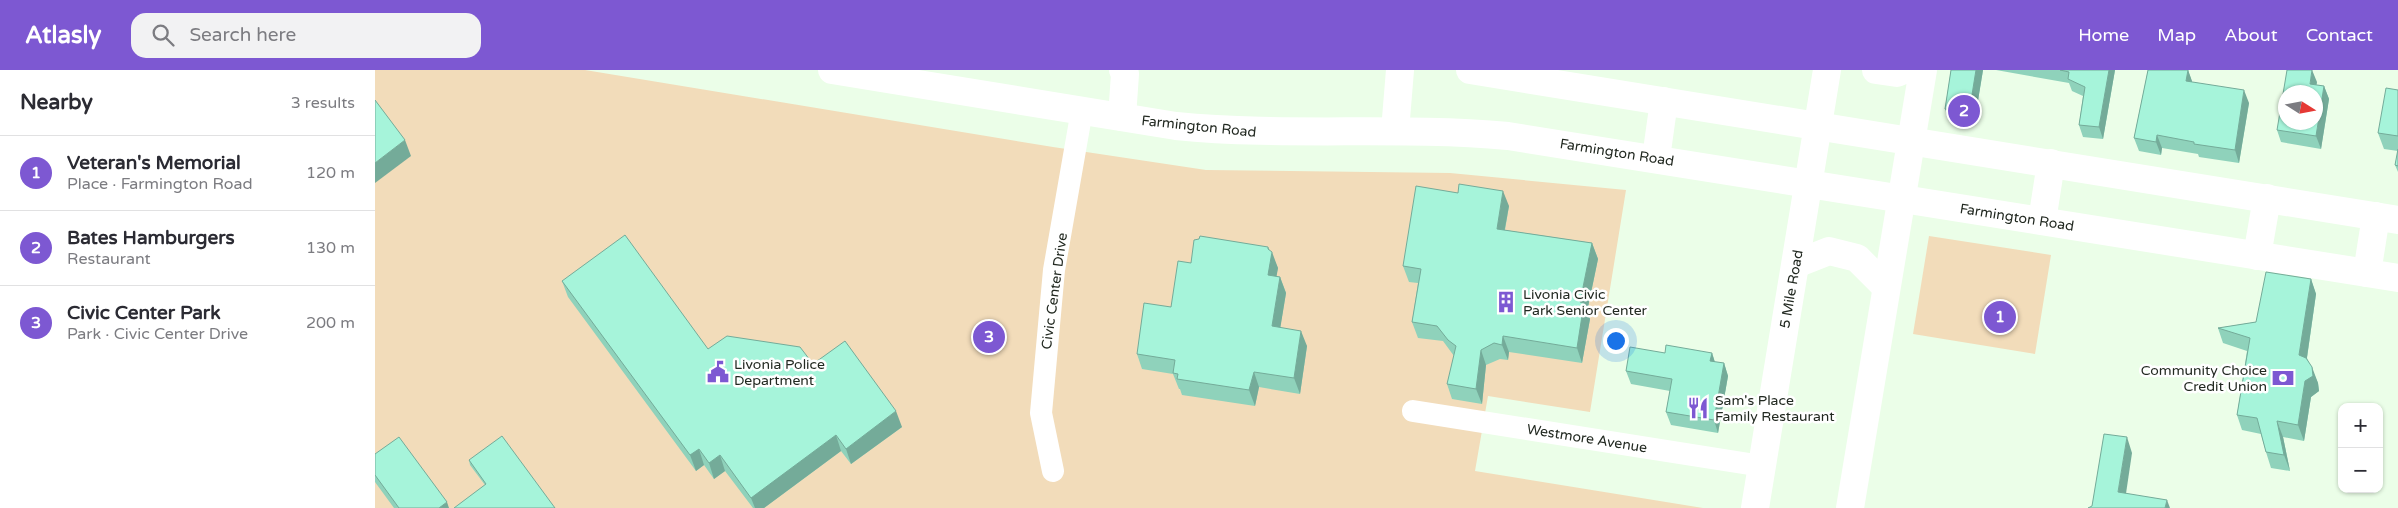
<!DOCTYPE html>
<html lang="en">
<head>
<meta charset="utf-8">
<style>
	:root { --surface:#fff; --page:#f2f2f3; --text:#2b2b33; --muted:#7c7c81; --line:#e1e1e2; --accent:#7d58d2 }
	body { margin:0; font-family:"Varela Round",sans-serif; background:var(--page); color:var(--text) }
	.controls { position:absolute; right:15px; bottom:15px; display:grid; overflow:hidden; border-radius:10px; box-shadow:0 1px 4px #0004 }
	.controls button { width:45px; height:45px; display:grid; place-items:center; padding:0; border:0; border-bottom:1px solid var(--line); background:var(--surface); color:var(--text); font:25px sans-serif }
	.compass { position:absolute; left:1903px; top:15px; width:45px; height:45px; border-radius:50%; background:var(--surface); box-shadow:0 1px 4px #0004; rotate:101deg }
	.you { position:absolute; left:1240px; top:270px; width:18px; height:18px; margin:-12px; border:4px solid #fff; border-radius:50%; background:#1a73e8; box-shadow:0 0 0 8px #1a73e833 }
	.badge { display:grid; place-items:center; width:32px; height:32px; border-radius:50%; background:var(--accent); color:#fff; font-size:16px; font-weight:700 }
	.pin { position:absolute; translate:-50% -50%; border:2px solid #fff; box-shadow:0 1px 5px #0006 }
	.list { margin:0; padding:0; list-style:none }
	h2 { display:flex; justify-content:space-between; align-items:center; height:65px; margin:0; padding:0 20px; font-size:21px }
	h2 small { font-size:16px; font-weight:400; color:var(--muted) }
	.list li { display:grid; grid-template-columns:32px 1fr auto; gap:15px; align-items:center; box-sizing:border-box; height:75px; padding:0 20px; border-top:1px solid var(--line) }
	.list b { display:block; font-size:19px; white-space:nowrap }
	.list p { margin:0; font-size:16px; white-space:nowrap; color:var(--muted) }
	.list em { font-size:16px; font-style:normal; color:var(--muted) }
	.icon { flex:none; width:28px; height:28px; fill:none; stroke:currentColor; stroke-width:2; stroke-linecap:round; stroke-linejoin:round }
	.map { position:relative; flex:none; width:2023px; height:438px; overflow:hidden }
	header { display:flex; align-items:center; gap:30px; box-sizing:border-box; height:70px; padding:0 25px; background:var(--accent); color:#fff }
	header strong { font-size:24px }
	nav { display:flex; gap:28px; margin-inline-start:auto; font-size:18px }
	.search { width:350px; height:45px; background:var(--page); display:flex; align-items:center; gap:12px; box-sizing:border-box; padding:0 18px; border-radius:15px; color:var(--muted); font-size:19px }
	main { display:flex }
	aside { flex:1; background:var(--surface) }
	.map>svg:first-child { display:block }
</style>
</head>
<body>
<header>
<strong>Atlasly</strong>
<div class="search"><svg class="icon" aria-label="search" viewBox="0 0 24 24"><circle cx="10" cy="10" r="6"/><path d="M15 15l6 6"/></svg>Search here</div>
<nav><a>Home</a><a>Map</a><a>About</a><a>Contact</a></nav>
</header>
<main>
<aside>
<h2>Nearby<small>3 results</small></h2>
<ul class="list">
<li><span class="badge">1</span><div><b>Veteran's Memorial</b><p>Place · Farmington Road</p></div><em>120 m</em></li>
<li><span class="badge">2</span><div><b>Bates Hamburgers</b><p>Restaurant</p></div><em>130 m</em></li>
<li><span class="badge">3</span><div><b>Civic Center Park</b><p>Park · Civic Center Drive</p></div><em>200 m</em></li>
</ul>
</aside>
<div class="map">
<svg width="2023" height="438" viewBox="0 0 2023 438">
	<rect width="100%" height="100%" fill="#ebfee8"/>
	<g fill="#f2dcba">
		<polygon points="0,0 210,0 678,77 831,100 1075,103 1251,120 1215,342 1113,326 1100,401 1328,438 0,438"/>
		<polygon points="1554,166 1676,185 1660,284 1538,264"/>
	</g>
	<g fill="none" stroke-linecap="round" stroke-linejoin="round">
		<g stroke="#fff" stroke-width="22">
			<polyline points="1038,341 1387,396"/>
			<polyline points="678,401 666,343 679,200 707,40"/>
		</g>
		<g stroke="#fff" stroke-width="28">
			<path d="M457,0L801,56C911,67 1022,56 1133,66L2023,208"/>
			<polyline points="1095,0 2023,150"/>
			<polyline points="1501,0 1522,3 1529,0"/>
			<polyline points="747,47 750,4 748,0"/>
			<polyline points="1020,61 1025,0"/>
			<polyline points="1281,88 1289,31"/>
			<polyline points="1667,151 1676,93"/>
			<polyline points="1882,186 1892,128"/>
			<polyline points="1421,194 1454,181 1482,188 1511,217"/>
			<polyline points="1992,203 2001,146"/>
			<polyline points="1380,438 1452,0"/>
			<polyline points="1475,438 1548,0"/>
		</g>
	</g>
	<g fill="#8fd2bb">
		<polygon points="1576,0 1608,0 1599,55 1574,51 1570,39"/>
		<polygon points="1621,0 1740,0 1728,69 1708,67 1704,55 1708,26 1697,21 1694,13"/>
		<polygon points="1773,0 1813,0 1817,12 1874,33 1864,93 1824,87 1823,84 1787,78 1786,85 1764,81 1759,68"/>
		<polygon points="1942,12 1941,15 1949,16 1954,29 1946,79 1906,72 1902,60"/>
		<polygon points="2023,20 2023,102 2020,95 2023,81 2009,79 2003,63"/>
		<polygon points="1134,136 1130,160 1217,173 1223,189 1212,242 1215,249 1207,293 1134,282 1133,290 1125,289 1111,295 1107,334 1077,329 1072,314 1079,286 1068,271 1043,268 1037,252 1043,213 1034,212 1028,196"/>
		<polygon points="894,180 903,198 901,206 905,207 911,223 905,258 932,276 925,324 884,317 880,336 807,325 805,319 804,319 798,304 767,299 762,284 796,237 816,193"/>
		<polygon points="1936,209 1941,224 1932,288 1943,313 1944,321 1936,327 1929,371 1908,367 1915,401 1896,398 1891,382 1886,364 1867,360 1862,345 1872,281 1848,273 1843,258 1881,252"/>
		<polygon points="187,211 333,279 438,294 527,357 476,394 466,381 389,438 378,438 350,401 339,409 329,395 321,401 193,227"/>
		<polygon points="1290,283 1337,283 1340,292 1349,293 1353,306 1343,363 1296,355 1291,342 1295,321 1256,314 1251,301"/>
		<polygon points="0,384 74,438 19,438 0,412"/>
		<polygon points="94,390 180,438 110,415 95,395"/>
	</g>
	<g fill="#74ab99">
		<polygon points="1601,0 1608,0 1599,55 1594,43"/>
		<polygon points="1734,0 1740,0 1728,69 1724,57"/>
		<polygon points="1813,0 1817,11 1815,24 1811,11"/>
		<polygon points="1937,0 1942,12 1940,22 1935,14"/>
		<polygon points="1949,16 1954,29 1946,79 1941,66"/>
		<polygon points="1869,20 1874,33 1864,93 1860,80"/>
		<polygon points="1782,65 1787,78 1786,85 1781,72"/>
		<polygon points="30,70 36,86 0,113 0,93"/>
		<polygon points="1128,121 1134,136 1127,174 1122,159"/>
		<polygon points="1217,173 1223,189 1212,242 1215,249 1207,293 1202,278 1205,232"/>
		<polygon points="893,177 897,186 897,182 903,198 899,221 893,205"/>
		<polygon points="905,207 911,223 903,272 897,256"/>
		<polygon points="1936,209 1941,224 1930,301 1924,285"/>
		<polygon points="926,261 932,276 925,324 919,308"/>
		<polygon points="1128,266 1134,282 1133,290 1127,275"/>
		<polygon points="1106,280 1111,295 1107,334 1101,319"/>
		<polygon points="1337,283 1341,296 1335,291"/>
		<polygon points="1349,293 1353,306 1343,363 1339,350"/>
		<polygon points="1937,297 1943,313 1944,321 1936,327 1929,371 1923,355 1930,311"/>
		<polygon points="879,302 884,317 880,336 874,320"/>
		<polygon points="521,341 527,357 476,394 471,379"/>
		<polygon points="1902,351 1908,367 1915,401 1909,385"/>
		<polygon points="461,365 466,381 389,438 380,438 376,428"/>
		<polygon points="1752,367 1757,383 1749,437 1743,422"/>
		<polygon points="324,379 329,395 321,401 315,385"/>
		<polygon points="345,385 350,401 339,409 334,393"/>
		<polygon points="1792,430 1795,438 1790,438"/>
		<polygon points="72,432 74,438 64,438"/>
	</g>
	<g fill="#a6f4da" stroke="#74ab99" fill-rule="evenodd">
		<polygon points="1576,0 1601,0 1594,43 1570,39"/>
		<polygon points="1685,0 1734,0 1724,57 1704,55 1710,17 1693,9 1694,2"/>
		<polygon points="1773,0 1813,0 1811,11 1869,20 1860,80 1819,74 1819,72 1782,65 1781,72 1759,68"/>
		<path d="M1912,0H1937L1935,14L1949,16L1941,66L1902,60ZM1910,22H1940V52H1910Z"/>
		<polygon points="2011,18 2023,20 2023,66 2003,63"/>
		<polygon points="0,30 30,70 0,93"/>
		<polygon points="2023,79 2023,96 2020,95"/>
		<polygon points="1084,114 1128,121 1122,159 1217,173 1205,232 1209,233 1202,278 1128,266 1127,275 1119,273 1106,280 1101,319 1072,314 1081,276 1073,270 1062,256 1037,252 1046,199 1028,196 1041,116 1083,123"/>
		<polygon points="250,165 333,279 352,266 425,277 438,294 470,271 521,341 471,379 461,365 376,428 345,385 334,393 324,379 315,385 187,211"/>
		<polygon points="825,166 893,177 893,179 897,182 893,205 905,207 897,256 926,261 919,308 879,302 874,320 802,309 803,304 798,303 800,290 762,284 769,233 796,237 803,191 816,193 819,170 824,169"/>
		<polygon points="1891,202 1936,209 1924,285 1931,288 1937,297 1938,306 1930,311 1923,355 1902,351 1909,385 1891,382 1882,348 1862,345 1875,268 1843,258 1881,252"/>
		<polygon points="1291,275 1337,283 1335,291 1349,293 1339,350 1291,342 1297,309 1251,301 1255,277 1290,283"/>
		<polygon points="1729,364 1752,367 1743,422 1792,430 1790,438 1713,438 1717,436"/>
		<polygon points="127,366 180,438 79,438 111,414 94,390"/>
		<polygon points="24,367 72,432 64,438 24,438 0,405 0,384"/>
	</g>
	<defs>
		<g id="building-bare" transform="scale(1.725)"><path d="M-4-6H4V6H1V3H-1V6H-4ZM-2.5-4.3h1.7v1.8h-1.7ZM.8-4.3h1.7v1.8H.8ZM-2.5-1h1.7V.8h-1.7ZM.8-1h1.7V.8H.8Z" fill="#7d58d2" stroke="#fff" stroke-width="2.5" paint-order="stroke"/></g>
		<g id="civic-bare" transform="scale(1.725)"><path d="M-.6-6.5H3V-4.5H.6V-3L4-1V1h2V6H-6V1h2V-1L-.6-3ZM-1.2 2.5V6h2.4V2.5Z" fill="#7d58d2" stroke="#fff" stroke-width="2.5" paint-order="stroke"/></g>
		<g id="bank-bare" transform="scale(1.725)"><path d="M-6-4H6V4H-6ZM0-2.3a2.3 2.3 0 1 0 0 4.6a2.3 2.3 0 1 0 0-4.6Z" fill="#7d58d2" stroke="#fff" stroke-width="2.5" paint-order="stroke"/></g>
		<g id="restaurant-bare" transform="scale(1.725)"><path d="M-5-6h1v4h1v-4h1v4h1v-4h1v5L-1.5 .5V6h-2V.5L-5-1ZM5-6V6H3V1.5H1.5Q1.5-4 5-6Z" fill="#7d58d2" stroke="#fff" stroke-width="2.5" paint-order="stroke"/></g>
	</defs>
	<g fill-rule="evenodd">
		<use href="#building-bare" x="1131" y="232"/>
		<use href="#civic-bare" x="343" y="302"/>
		<use href="#bank-bare" x="1908" y="308"/>
		<use href="#restaurant-bare" x="1323" y="338"/>
	</g>
	<g text-anchor="middle" stroke-width="5" stroke-linejoin="round" paint-order="stroke">
		<g font-size="14" fill="#222921" stroke="#fff">
			<text transform="translate(824 56) rotate(6)" y="5">Farmington Road</text>
			<text transform="translate(1242 82) rotate(9)" y="5">Farmington Road</text>
			<text transform="translate(1642 147) rotate(9)" y="5">Farmington Road</text>
			<text transform="translate(1416 219) rotate(-80)" y="5">5 Mile Road</text>
			<text transform="translate(679 221) rotate(-82)" y="5">Civic Center Drive</text>
			<text transform="translate(1212 368) rotate(9)" y="5">Westmore Avenue</text>
		</g>
		<g font-size="14" fill="#222921" stroke="#fff" text-anchor="start">
			<text x="1148" y="229">Livonia Civic<tspan x="1148" dy="16">Park Senior Center</tspan></text>
			<text x="359" y="299">Livonia Police<tspan x="359" dy="16">Department</tspan></text>
			<text x="1892" y="305" text-anchor="end">Community Choice<tspan x="1892" dy="16">Credit Union</tspan></text>
			<text x="1340" y="335">Sam's Place<tspan x="1340" dy="16">Family Restaurant</tspan></text>
		</g>
	</g>
</svg>
<div class="controls">
<button>+</button>
<button>−</button>
</div>
<svg class="compass" viewBox="-18 -18 36 36"><path d="M0-13l5 13h-10z" fill="#e53935"/><path d="M0 13l5-13h-10z" fill="#7c7c81"/></svg>
<div class="you"></div>
<div class="pin badge" style="left:1625px;top:247px">1</div>
<div class="pin badge" style="left:1589px;top:41px">2</div>
<div class="pin badge" style="left:614px;top:267px">3</div>
</div>
</main>
</body>
</html>
